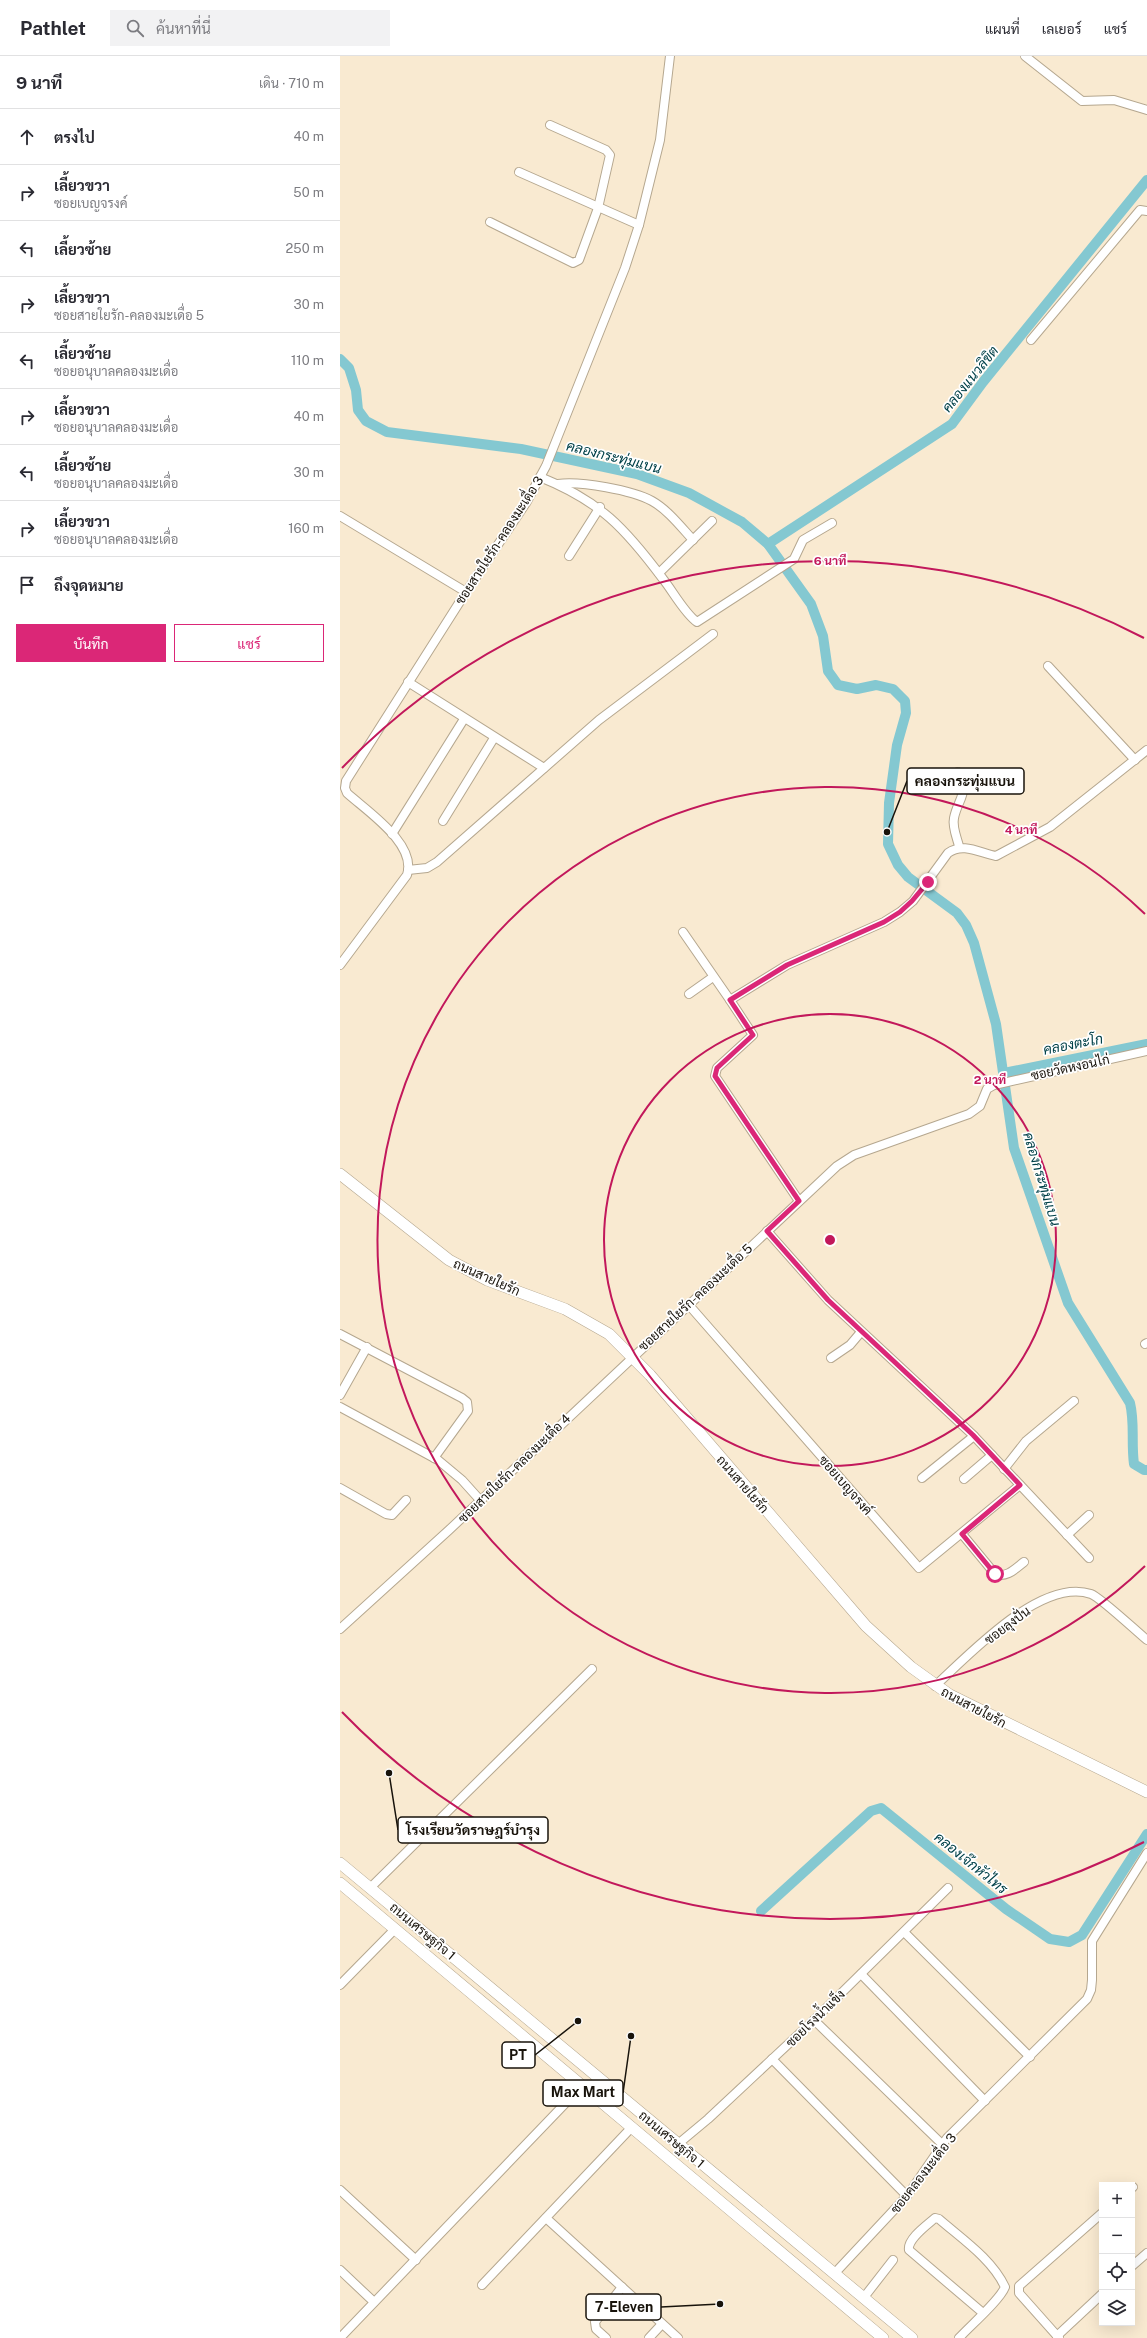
<!DOCTYPE html>
<html lang="th">
<head>
<meta charset="utf-8">
<style>
	:root { --surface:#fff; --page:#f2f2f3; --text:#2b2b33; --muted:#7c7c81; --line:#e1e1e2; --accent:#db2777 }
	body { margin:0; font-family:"Public Sans",Sarabun,sans-serif; background:var(--page); color:var(--text) }
	.controls { position:absolute; right:12px; bottom:12px; display:grid; overflow:hidden; border-radius:0px; box-shadow:0 4px 16px #0002 }
	.controls button { width:36px; height:36px; display:grid; place-items:center; padding:0; border:0; border-bottom:1px solid var(--line); background:var(--surface); color:var(--text); font:20px sans-serif }
	.stop { position:absolute; width:12px; height:12px; margin:-9px; border:3px solid #db2777; border-radius:50%; background:#fff }
	.stop.end { background:#db2777; border-color:#fff; box-shadow:0 1px 4px #0008 }
	.list { margin:0; padding:0; list-style:none }
	h2 { display:flex; justify-content:space-between; align-items:center; height:52px; margin:0; padding:0 16px; font-size:17px }
	h2 small { font-size:13px; font-weight:400; color:var(--muted) }
	.list li { display:grid; grid-template-columns:26px 1fr auto; gap:12px; align-items:center; box-sizing:border-box; height:56px; padding:0 16px; border-top:1px solid var(--line) }
	.list b { display:block; font-size:15px; white-space:nowrap }
	.list p { margin:0; font-size:13px; white-space:nowrap; color:var(--muted) }
	.list em { font-size:13px; font-style:normal; color:var(--muted) }
	.actions { display:flex; gap:8px; padding:12px 16px }
	.actions a { flex:1; padding:9px 0; border:1px solid var(--accent); border-radius:0px; text-align:center; font-size:14px; color:var(--accent) }
	.actions .main { background:var(--accent); color:#fff }
	.icon { flex:none; width:22px; height:22px; fill:none; stroke:currentColor; stroke-width:2; stroke-linecap:round; stroke-linejoin:round }
	.map { position:relative; flex:none; width:807px; height:2282px; overflow:hidden }
	header { display:flex; align-items:center; gap:24px; box-sizing:border-box; height:56px; padding:0 20px; background:var(--surface); border-bottom:1px solid var(--line) }
	header strong { font-size:19px }
	nav { display:flex; gap:22px; margin-inline-start:auto; font-size:14px }
	.search { width:280px; height:36px; background:var(--page); display:flex; align-items:center; gap:10px; box-sizing:border-box; padding:0 14px; border-radius:0px; color:var(--muted); font-size:15px }
	main { display:flex }
	aside { flex:1; background:var(--surface) }
	.map>svg:first-child { display:block }
</style>
</head>
<body>
<header>
<strong>Pathlet</strong>
<div class="search"><svg class="icon" aria-label="search" viewBox="0 0 24 24"><circle cx="10" cy="10" r="6"/><path d="M15 15l6 6"/></svg>ค้นหาที่นี่</div>
<nav><a>แผนที่</a><a>เลเยอร์</a><a>แชร์</a></nav>
</header>
<main>
<aside>
<h2>9 นาที<small>เดิน · 710 m</small></h2>
<ul class="list">
<li><svg class="icon" aria-label="ahead" viewBox="0 0 24 24"><path d="M12 20V5M6 11l6-6 6 6"/></svg><div><b>ตรงไป</b></div><em>40 m</em></li>
<li><svg class="icon" aria-label="right" viewBox="0 0 24 24"><path d="M7 20v-9h11M14 6l5 5-5 5"/></svg><div><b>เลี้ยวขวา</b><p>ซอยเบญจรงค์</p></div><em>50 m</em></li>
<li><svg class="icon" aria-label="left" viewBox="0 0 24 24"><path d="M17 20v-9H6M10 6l-5 5 5 5"/></svg><div><b>เลี้ยวซ้าย</b></div><em>250 m</em></li>
<li><svg class="icon" aria-label="right" viewBox="0 0 24 24"><path d="M7 20v-9h11M14 6l5 5-5 5"/></svg><div><b>เลี้ยวขวา</b><p>ซอยสายใยรัก-คลองมะเดื่อ 5</p></div><em>30 m</em></li>
<li><svg class="icon" aria-label="left" viewBox="0 0 24 24"><path d="M17 20v-9H6M10 6l-5 5 5 5"/></svg><div><b>เลี้ยวซ้าย</b><p>ซอยอนุบาลคลองมะเดื่อ</p></div><em>110 m</em></li>
<li><svg class="icon" aria-label="right" viewBox="0 0 24 24"><path d="M7 20v-9h11M14 6l5 5-5 5"/></svg><div><b>เลี้ยวขวา</b><p>ซอยอนุบาลคลองมะเดื่อ</p></div><em>40 m</em></li>
<li><svg class="icon" aria-label="left" viewBox="0 0 24 24"><path d="M17 20v-9H6M10 6l-5 5 5 5"/></svg><div><b>เลี้ยวซ้าย</b><p>ซอยอนุบาลคลองมะเดื่อ</p></div><em>30 m</em></li>
<li><svg class="icon" aria-label="right" viewBox="0 0 24 24"><path d="M7 20v-9h11M14 6l5 5-5 5"/></svg><div><b>เลี้ยวขวา</b><p>ซอยอนุบาลคลองมะเดื่อ</p></div><em>160 m</em></li>
<li><svg class="icon" aria-label="arrive" viewBox="0 0 24 24"><path d="M6 21V4h12l-3 4 3 4H6"/></svg><div><b>ถึงจุดหมาย</b></div></li>
</ul>
<div class="actions"><a class="main">บันทึก</a><a>แชร์</a></div>
</aside>
<div class="map">
<svg width="807" height="2282" viewBox="0 0 807 2282">
	<rect width="100%" height="100%" fill="#f9ead1"/>
	<g fill="none" stroke-linecap="round" stroke-linejoin="round">
		<g stroke="#84c8d1" stroke-width="10">
			<path d="M0,303L9,312L16,334L18,354L26,365L47,376L181,393L297,418L349,437L402,466L428,488L471,548L483,580L488,615L498,629L517,633L536,629L553,633L565,645L566,657L557,689L549,747L548,788L558,809L568,821L617,857L626,869L634,887L656,968L674,1092L728,1247L790,1347C795,1367 791,1387 794,1408L804,1414H807"/>
			<polyline points="428,488 612,368 643,326 807,124"/>
			<polyline points="664,1017 807,988"/>
			<polyline points="421,1855 531,1755 541,1752 666,1853 710,1883 729,1886 742,1879 807,1778"/>
		</g>
		<g stroke="#b5a78f" stroke-width="10">
			<g id="street">
				<polyline points="685,0 742,45 774,44 807,54"/>
				<polyline points="179,116 299,169"/>
				<polyline points="150,166 233,207 239,204 258,152 270,99 266,94 210,69"/>
				<polyline points="691,284 800,154 807,155"/>
				<path d="M200,421C260,445 285,472 323,523C332,534 345,558 357,566L454,503L463,484L492,467"/>
				<path d="M218,428C241,425 292,434 312,445C328,454 341,471 353,484"/>
				<polyline points="0,460 126,536"/>
				<polyline points="229,500 260,451"/>
				<polyline points="319,517 372,465"/>
				<polyline points="708,610 795,704"/>
				<polyline points="68,626 204,712"/>
				<path d="M618,716C630,738 618,742 614,762C612,771 617,782 619,790"/>
				<polyline points="103,765 154,682"/>
				<polyline points="52,778 124,663"/>
				<polyline points="68,814 87,812 97,806 259,664 373,578"/>
				<polyline points="343,876 390,944"/>
				<path d="M0,909L67,819C77,788 28,756 7,737L5,732L6,725L126,536L186,447L206,410L285,212L299,169L320,84L330,0"/>
				<polyline points="349,938 373,921"/>
				<path d="M459,1145L375,1020L377,1012L413,979L390,944L447,909L544,866L560,856L573,845L608,797C623,786 640,797 656,800L710,771L807,694"/>
				<polyline points="427,1175 488,1244 633,1379 749,1502"/>
				<polyline points="348,1248 579,1512 680,1429"/>
				<polyline points="0,1278 122,1342 127,1346 128,1355 94,1402"/>
				<polyline points="805,1288 807,1287"/>
				<polyline points="491,1302 510,1289 521,1276"/>
				<polyline points="0,1339 27,1291"/>
				<polyline points="0,1351 98,1404 122,1424 140,1444"/>
				<polyline points="664,1413 686,1385 734,1345"/>
				<polyline points="582,1422 634,1380"/>
				<polyline points="624,1423 652,1399"/>
				<polyline points="0,1432 46,1458 52,1459 66,1444"/>
				<path d="M622,1478L655,1518C667,1522 675,1513 684,1506"/>
				<polyline points="727,1479 749,1459"/>
				<polyline points="0,1573 109,1474 497,1110 514,1099 629,1058 640,1050 647,1033 654,1029 807,995"/>
				<path d="M595,1630C629,1599 701,1521 751,1538C760,1541 796,1575 807,1584"/>
				<polyline points="30,1832 252,1613"/>
				<polyline points="564,1876 690,2001"/>
				<polyline points="521,1918 645,2045"/>
				<polyline points="0,1929 55,1873"/>
				<polyline points="474,1964 603,2089"/>
				<polyline points="432,2003 567,2140"/>
				<polyline points="338,2088 368,2063 474,1964 608,1832"/>
				<polyline points="792,2132 793,2131"/>
				<polyline points="0,2134 76,2204"/>
				<polyline points="206,2162 338,2282"/>
				<polyline points="792,2210 807,2197"/>
				<polyline points="0,2214 34,2246"/>
				<polyline points="494,2218 567,2140 607,2082 747,1943 751,1934 752,1924 752,1885 807,1797"/>
				<polyline points="142,2229 292,2071"/>
				<polyline points="525,2240 553,2204"/>
				<polyline points="717,2280 762,2238"/>
				<polyline points="0,2282 242,2030"/>
				<polyline points="266,2282 256,2273 255,2266 282,2231"/>
				<polyline points="309,2282 322,2268"/>
				<path d="M619,2282C630,2270 660,2244 665,2231C652,2203 622,2183 599,2163L595,2162C587,2169 567,2183 569,2194L643,2257"/>
				<polyline points="719,2282 679,2237 679,2230 762,2157"/>
			</g>
		</g>
		<g stroke="#b5a78f" stroke-width="12">
			<g id="secondary">
				<polyline points="0,1118 109,1204 147,1224 225,1253 269,1278 310,1319 526,1570 571,1611 610,1639 807,1736"/>
				<polyline points="0,1807 572,2282"/>
				<polyline points="0,1827 543,2282"/>
			</g>
		</g>
		<use href="#street" stroke="#fff" stroke-width="8"/>
		<use href="#secondary" stroke="#fff" stroke-width="11"/>
	</g>
	<g fill="none" stroke-linecap="round" stroke-linejoin="round">
		<polyline stroke="#db2777" stroke-width="5" points="588,826 572,845 560,856 544,866 447,909 390,944 413,979 377,1012 375,1020 459,1145 427,1175 488,1244 633,1379 680,1429 622,1478 655,1518"/>
	</g>
	<g fill="none" stroke="#c2185b" stroke-width="2">
		<circle cx="490" cy="1184" r="226"/>
		<path d="M805 1510A453 453 0 1 1 805 858"/>
		<path d="M804 1786A679 679 0 0 1 2 1656M2 712A679 679 0 0 1 804 582"/>
	</g>
	<g text-anchor="middle" stroke-width="3.5" stroke-linejoin="round" paint-order="stroke">
		<g font-size="13" fill="#18130b" stroke="#fff">
			<text transform="translate(159 484) rotate(-57)" y="5">ซอยสายใยรัก-คลองมะเดื่อ 3</text>
			<text transform="translate(730 1011) rotate(-12)" y="5">ซอยวัดหงอนไก่</text>
			<text transform="translate(147 1221) rotate(24)" y="5">ถนนสายใยรัก</text>
			<text transform="translate(355 1241) rotate(-43)" y="5">ซอยสายใยรัก-คลองมะเดื่อ 5</text>
			<text transform="translate(174 1412) rotate(-44)" y="5">ซอยสายใยรัก-คลองมะเดื่อ 4</text>
			<text transform="translate(403 1428) rotate(49)" y="5">ถนนสายใยรัก</text>
			<text transform="translate(506 1429) rotate(49)" y="5">ซอยเบญจรงค์</text>
			<text transform="translate(667 1569) rotate(-37)" y="5">ซอยลุงปั่น</text>
			<text transform="translate(634 1651) rotate(28)" y="5">ถนนสายใยรัก</text>
			<text transform="translate(83 1875) rotate(40)" y="5">ถนนเศรษฐกิจ 1</text>
			<text transform="translate(475 1962) rotate(-44)" y="5">ซอยโรงน้ำแข็ง</text>
			<text transform="translate(332 2083) rotate(40)" y="5">ถนนเศรษฐกิจ 1</text>
			<text transform="translate(583 2117) rotate(-52)" y="5">ซอยคลองมะเดื่อ 3</text>
		</g>
		<g font-size="14" font-style="italic" fill="#004048" stroke="#fff">
			<text transform="translate(630 323) rotate(-51)" y="5">คลองแนวลิขิต</text>
			<text transform="translate(274 401) rotate(14)" y="5">คลองกระทุ่มแบน</text>
			<text transform="translate(733 988) rotate(-11)" y="5">คลองตะโก</text>
			<text transform="translate(702 1123) rotate(73)" y="5">คลองกระทุ่มแบน</text>
			<text transform="translate(631 1807) rotate(39)" y="5">คลองเจ๊กหัวไทร</text>
		</g>
	</g>
	<circle cx="490" cy="1184" r="6" fill="#c2185b" stroke="#fff" stroke-width="2"/>
	<g font-size="12" text-anchor="middle" font-weight="bold" fill="#c2185b" stroke="#fff" stroke-width="3.5" stroke-linejoin="round" paint-order="stroke">
		<text x="490" y="509">6 นาที</text>
		<text x="681" y="778">4 นาที</text>
		<text x="650" y="1028">2 นาที</text>
	</g>
	<path fill="none" stroke="#18130b" stroke-width="1.5" d="M547 776L567 725M49 1717L58 1774M238 1965L195 1999M291 1980L283 2037M380 2248L321 2251"/>
	<g fill="#18130b" stroke="#fff" stroke-width="1.5">
		<circle cx="547" cy="776" r="4"/>
		<circle cx="49" cy="1717" r="4"/>
		<circle cx="238" cy="1965" r="4"/>
		<circle cx="291" cy="1980" r="4"/>
		<circle cx="380" cy="2248" r="4"/>
	</g>
	<g fill="#fff" stroke="#18130b" stroke-width="1.5">
		<rect x="567" y="712" width="117" height="26" rx="4"/>
		<rect x="58" y="1761" width="150" height="26" rx="4"/>
		<rect x="162" y="1986" width="33" height="26" rx="4"/>
		<rect x="203" y="2024" width="80" height="26" rx="4"/>
		<rect x="246" y="2238" width="75" height="26" rx="4"/>
	</g>
	<g font-size="14" text-anchor="middle" font-weight="bold" fill="#18130b">
		<text x="625" y="730">คลองกระทุ่มแบน</text>
		<text x="133" y="1779">โรงเรียนวัดราษฎร์บํารุง</text>
		<text x="178" y="2004">PT</text>
		<text x="243" y="2041">Max Mart</text>
		<text x="284" y="2256">7-Eleven</text>
	</g>
</svg>
<div class="controls">
<button>+</button>
<button>−</button>
<button><svg class="icon" aria-label="locate" viewBox="0 0 24 24"><circle cx="12" cy="12" r="6"/><path d="M12 2v4M12 18v4M2 12h4M18 12h4"/></svg></button>
<button><svg class="icon" aria-label="layers" viewBox="0 0 24 24"><path d="M12 4l9 5-9 5-9-5zM3 14l9 5 9-5"/></svg></button>
</div>
<div class="stop" style="left:655px;top:1518px"></div>
<div class="stop end" style="left:588px;top:826px"></div>
</div>
</main>
</body>
</html>
